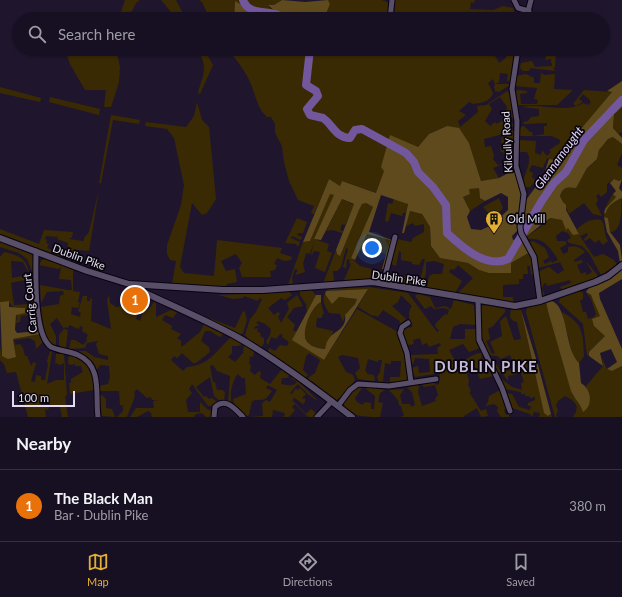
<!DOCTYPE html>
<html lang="en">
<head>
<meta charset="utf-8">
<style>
	:root { --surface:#171022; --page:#20192a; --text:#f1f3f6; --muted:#9e9da5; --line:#363040; --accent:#e2af34 }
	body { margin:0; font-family:Lato,sans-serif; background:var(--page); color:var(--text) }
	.scale { position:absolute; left:12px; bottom:10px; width:63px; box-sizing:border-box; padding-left:4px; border:2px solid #e3dded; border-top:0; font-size:11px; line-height:14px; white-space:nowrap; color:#e3dded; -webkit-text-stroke:3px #08050d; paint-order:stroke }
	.you { position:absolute; left:372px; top:248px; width:14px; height:14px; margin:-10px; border:3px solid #fff; border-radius:50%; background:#1a73e8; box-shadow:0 0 0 6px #1a73e833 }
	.badge { display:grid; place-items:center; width:26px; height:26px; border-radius:50%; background:var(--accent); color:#fff; font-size:13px; font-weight:700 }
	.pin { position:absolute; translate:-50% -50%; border:2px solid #fff; box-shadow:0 1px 4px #0006 }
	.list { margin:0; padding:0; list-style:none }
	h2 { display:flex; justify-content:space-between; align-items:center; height:52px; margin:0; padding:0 16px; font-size:17px }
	h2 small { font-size:13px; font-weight:400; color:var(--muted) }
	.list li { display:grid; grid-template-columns:26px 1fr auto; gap:12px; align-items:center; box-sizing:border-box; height:72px; padding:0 16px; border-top:1px solid var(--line) }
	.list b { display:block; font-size:15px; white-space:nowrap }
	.list p { margin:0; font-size:13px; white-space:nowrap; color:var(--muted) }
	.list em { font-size:13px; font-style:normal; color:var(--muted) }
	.icon { flex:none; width:22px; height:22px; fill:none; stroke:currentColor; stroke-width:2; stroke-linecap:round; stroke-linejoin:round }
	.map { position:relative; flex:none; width:622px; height:417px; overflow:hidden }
	.search { position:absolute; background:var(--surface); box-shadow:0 1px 3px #0004; left:12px; right:12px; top:12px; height:44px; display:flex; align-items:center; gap:10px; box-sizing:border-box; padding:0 14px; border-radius:22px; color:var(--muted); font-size:15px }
	.sheet { height:124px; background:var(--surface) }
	nav { display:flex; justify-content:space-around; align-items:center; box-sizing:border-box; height:56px; border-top:1px solid var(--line); background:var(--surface); font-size:11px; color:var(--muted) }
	nav a { display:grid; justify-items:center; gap:2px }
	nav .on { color:var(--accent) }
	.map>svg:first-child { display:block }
</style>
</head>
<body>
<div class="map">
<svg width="622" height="417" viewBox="0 0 622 417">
	<rect width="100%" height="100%" fill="#1f162d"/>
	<g fill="#3a2a03">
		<polygon points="125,0 140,0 136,3 129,17 121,12"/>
		<polygon points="161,0 176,0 186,19 177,19"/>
		<polygon points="199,0 282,0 274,5 268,6 284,19 257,19 258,15 255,12 235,1 234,19 210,19 202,2"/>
		<polygon points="328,0 382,0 389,3 388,16 384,19 324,19 330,4"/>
		<polygon points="394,0 475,0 474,3 471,2 470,9 493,10 503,6 513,8 514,12 481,19 395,19"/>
		<polygon points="65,49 116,49 120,67 119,82 111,107 104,107 106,90 85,90 70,64"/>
		<path d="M197,49H204L213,65L200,94L198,93C203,74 209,68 197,49Z"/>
		<path d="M218,49H303L319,55L322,49H386L387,52L391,53L402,51V49H474L475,54L480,53L481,55L488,49H498L493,52L499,63L506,58L508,49H517L510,85L499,92L495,91L494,87L495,84H510V81H507L508,74L500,73L499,82L495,84L493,79L488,83L493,93C490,102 481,103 473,104L469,102L459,111L466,115L458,121L460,127L478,112L477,106L486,105L507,91L511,93L515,120L506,113L507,107L500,97L489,104L492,109L485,121L490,126L495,122L497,124L503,120L514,125L499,135L484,139L485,147L491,146L494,155L493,159L498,165L507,162L493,168L499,178L481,181L469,143L447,126L429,134L418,147L384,171L377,193L342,181L340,186L329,179L314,214L311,213L314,206L298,200L289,181L284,162L282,146L275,133V124L271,117H267C257,108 256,96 251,84C246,72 237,60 228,50L219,51Z"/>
		<polygon points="545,49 556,49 555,67 553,68 555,71 531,68 528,71 523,71 520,68 521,63 532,61 535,67 552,66 551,60 552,59 545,60 547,54 545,54"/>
		<polygon points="541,73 544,75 555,74 554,89 572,90 571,92 557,105 518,105 516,92 518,90 527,91 527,93 520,94 521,104 537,104 538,100 534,99 537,88 515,86 516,76 526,74 534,78 534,83 540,83"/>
		<polygon points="0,87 41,98 40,102 0,93"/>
		<path d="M584,90L612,92L577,135H573L574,138L555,160L547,158L543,168L532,165L529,171L533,173L532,177L536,181L530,187H524C521,175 534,164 527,152H519L520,140L536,141L535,153L541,155L542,150L547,156L551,152L549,150L560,143V140L552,136H519V128L524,126L530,132H532L533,136L544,134V126H547V123L523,124L524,122L528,121L531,117L539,116V109L522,107C541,103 565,114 584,103L586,105L588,103V106L592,101L590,103V100L583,94L579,99L583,102L576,106L573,104Z"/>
		<polygon points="50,97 100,109 99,115 49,102"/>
		<polygon points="197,102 202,120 209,127 216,199 207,213 202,215 192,203 180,267 184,273 214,276 217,240 282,248 280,253 292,257 291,260 284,261 277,258 274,264 277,265 275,270 270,271 271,277 242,277 239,268 242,263 236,254 221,261 226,271 235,269 237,282 227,284 225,288 172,284 176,261 170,260 167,254 167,245 181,205 184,185 174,138 167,129 145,126 146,122 186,127 194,116"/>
		<polygon points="622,107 622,131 619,134 613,128 614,114"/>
		<polygon points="111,115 140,120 139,124 113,120 101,183 99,183"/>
		<polygon points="511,130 515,131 514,154 510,157 509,154 505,155 503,152 501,152 500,147 503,146 501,142 503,134"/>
		<path d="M613,137L622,144V153L617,165L622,168V179L619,181L614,179L607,184V192L601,197L599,194L596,196L598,200L596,204L602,216L593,214L584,203L569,214L560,196C563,187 567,187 576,187L587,168L597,159L599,150L608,139Z"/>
		<polygon points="479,187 480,198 485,201 470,211 463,197 470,194 469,189"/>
		<polygon points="99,189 89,251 78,250 76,263 67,259 68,243 57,239 58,237 46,236 45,239 47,240 46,243 49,244 47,248 61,254 62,257 0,234 0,229 39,244 44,230 73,232 72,237 69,239 84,241 84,238 89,232"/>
		<polygon points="330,193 335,195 314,239 329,244 327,251 332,253 325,272 315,268 320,252 314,251 312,255 311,255 314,241 310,254 306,253 303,264 305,272 295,275 298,270 295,269 292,277 293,285 288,285 303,242 310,241"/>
		<path d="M613,193L616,197L605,209L604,213H606L609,206L621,197C622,208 622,233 610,232L608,218L604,217C603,207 610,201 613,193Z"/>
		<polygon points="499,198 503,208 493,218 483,207"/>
		<polygon points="342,199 354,205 345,225 342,224 340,230 343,231 342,233 333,230 326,231"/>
		<polygon points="394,199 408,203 406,213 403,213 402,216 391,213 388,222 385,221 388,203 392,204"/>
		<polygon points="365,203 373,207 351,258 360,266 379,271 381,275 380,278 367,281 344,280 351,264 349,263 350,260 347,259 346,268 343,267 348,249 346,248 341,267 337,271 333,271 334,282 325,283 324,281 336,250 337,254 362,204"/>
		<polygon points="410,211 422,214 430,227 431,246 440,258 468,263 479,270 511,273 511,263 530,252 535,275 531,274 530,266 527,266 528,274 523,274 523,279 519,279 519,284 503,285 503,297 513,297 513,303 458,293 473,278 458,265 454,270 451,269 449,272 462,281 455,293 427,288 429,276 433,274 442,274 444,264 434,261 426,262 426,273 422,287 389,281 388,277 389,274 420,279 421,277 425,259 422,259 419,265 412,264 412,262 401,260 401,252 399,251 396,266 391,264 397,239 411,242 413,238 424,232 424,224 415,226 413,223 406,226"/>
		<polygon points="297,218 307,222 303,233 298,233 297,235 302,237 301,240 292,236 291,238 300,242 298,247 296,244 285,243"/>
		<path d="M550,218L562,220L566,229L568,228L579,234L577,229C585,223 590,218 601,220C606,225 603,234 608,241L603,245L599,240L595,243L590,238L585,241L584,239L588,235L587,233L580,236L594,257L603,254L614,260L617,265L601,275L589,253L582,246L569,243L567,240L571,238L568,233L562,231L556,236L557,241H565L567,244L560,248L563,254L568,252V247C575,245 580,247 585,252L574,260L575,262L581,260L583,262L577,265L581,274L585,272L587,275L592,272L586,261L599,277L562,291L560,287L571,283L570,280L547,286L546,283H544L542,289L545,296H542L537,272L549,267L558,274L564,270L560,262L538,268L530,242L533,241L545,248L549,257L543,261L545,264L551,261L552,263L558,260C552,249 543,237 529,239L527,236L541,227Z"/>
		<polygon points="367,234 390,240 386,254 376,251 373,256 362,254 364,247 362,251 359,250"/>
		<polygon points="0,242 33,255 34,276 27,259 19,253 0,247"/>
		<path d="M4,252C17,255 27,258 29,273L23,262L11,261L12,278L27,275L30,279L11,283L14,305L29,304L31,298L35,295L37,322L29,315L21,316L20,322L15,323L17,319L16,315L25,308L13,307L8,301L0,302V257Z"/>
		<path d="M48,259L73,270V291L80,292L78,302L80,303L78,308L72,307L71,314L80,317L81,313L78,311L83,296H87V301H90V298L92,299L91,321L111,329L107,300L109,295L110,303L116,307L126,305V308L138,313L136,319L140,321L143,311L148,310L154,302L156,303V317L171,310L177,312L173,318L165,315L162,320L172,326L171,329L181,334L177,338L181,341V346H183L200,332L204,324L223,334L220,337L210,331H205L201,341L209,347L210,352L196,363H193L182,353L177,358L174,356L171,360L183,371L187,367C210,365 216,351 231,337L242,344L238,346H232V353L228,357L235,362L243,353L244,345L254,351L253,357L250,356L249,363L251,366L250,371L255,375L259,371L261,372L260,378L270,384L282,369L290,375L287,378H282L281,384C288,385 293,387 297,382L291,378L293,376L319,402L309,395L298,384L290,393L292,394L296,388L297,390L300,388L306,394L302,398L303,399L305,398V402L303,404L295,398L292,400L306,414L311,409L318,414L316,417H308L295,404L292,407L295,410L289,417H284L285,413L273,410L272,417H251L263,416L262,403L266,400L270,402L277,390L268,385L266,388L272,391C262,405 264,397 252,401L249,415L245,417L235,407L233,399L246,394L245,378H242L238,374C232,381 229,395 232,404L228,402L230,376L217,371L213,365L210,366L213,382H215L217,390H222L225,392L224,401H220L214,396L210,377L196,387L204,397L206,396L209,399L212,398L217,402L213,406H208L192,384L189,389L192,393L186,400L188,412H200V402L207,409L212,411L213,417H206L202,413L196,414L194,417H152L151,413L148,411L137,417H130L136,408H154L153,401L158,400H152L151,397L147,398L137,389L134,392L135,396L127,417H117L123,411V407L121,406L125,405H120L119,391H99V386L108,384L110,377L109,366L100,365L97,370L93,362L79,353V351H86L94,357L108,360V356L99,354L96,344L98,341L87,343L85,348L69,349L71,340H75L83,345L87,341L86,339L88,335L82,331L83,327L80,326L79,329L69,325L68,328L65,327L64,329L68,330L66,348H59V335L64,329L57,318L50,324L56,336V346L48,341L43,324L41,307L59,304L60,296L64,294L63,291L47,292L41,303L40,285L68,290H72L71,280L59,279L61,267L58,269L39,265L42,260Z"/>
		<path d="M369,287L408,293L437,332L439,331L435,326L436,323L445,314L447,315L449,310L444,308L434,309L431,306L425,309L415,296L418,294L430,297L435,308L445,306L451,309L454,300L474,305L476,325L460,324L453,327L450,339H465V329H476L480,348L469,352L463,344L449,350L457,364C466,361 472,353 482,353L481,359L483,362H486L493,376L480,379L476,370L473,371L470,369L467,371L468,373L467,374L469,381L468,385L471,391L469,392L481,411L486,409L488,416L481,417L477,408L464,416V417H400L404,416L401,406L399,405L398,400L389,390L404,389L400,395L402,404H410L411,407L415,405L412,392L407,388L416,385L419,386L418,392L422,406L436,401L435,399L438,395L435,385L424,387L422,385L433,381L436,385L439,384L440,373L415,377L412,369L414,367L418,366L419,373L430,372L429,359L415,358L413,364L411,363V355L438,354L437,348L441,345L440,343L429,347L427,343L422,345L420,338L413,340L414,344L408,345C404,339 399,332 407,325L410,328L413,326C409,321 407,312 412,306L401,295L398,302L392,306L406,319L399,327L400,321L383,310L378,317L374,315L373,316L358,307L368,289L326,291L329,289Z"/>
		<polygon points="311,290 316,295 307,312 306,304 300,295 300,291"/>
		<path d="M579,291L583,293V299L580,301L583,312H586L588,319L594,317L596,314L591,299L586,292C599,299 602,323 605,336L589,352V356L587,355L583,324L559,302L560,298Z"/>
		<polygon points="289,292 292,295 285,300 281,298 268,308 274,315 278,312 280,314 278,317 281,323 289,309 287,303 297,295 303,306 294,308 287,317 295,325 293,330 297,332 293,340 324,360 357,309 398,332 405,354 407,380 390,383 390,377 400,377 401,361 391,361 391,364 385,363 383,381 379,382 377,377 380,372 382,360 378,360 378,362 368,359 365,371 367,372 367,374 374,375 375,380 373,381 358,379 355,373 360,368 358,358 342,355 338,357 346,372 353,375 355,380 342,396 336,400 334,399 312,381 311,382 308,380 308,378 315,373 320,360 309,353 306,356 303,370 308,375 305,378 268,353 269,348 275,351 280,345 287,346 289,342 282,337 283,335 280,334 276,339 271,337 268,345 266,342 270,335 271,329 265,324 258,321 256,323 260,325 254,327 255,329 258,328 257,331 261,334 260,336 264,338 264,343 261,348 246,339 247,337 245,335 250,319 256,312 262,299 259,298 258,301 244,296 243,298 233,299 218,295"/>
		<path d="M325,294L327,296L357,299L355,304L345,315L343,322L340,314L329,313C325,307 321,299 325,294Z"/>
		<path d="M321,302L324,314L322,315V318H317L316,327L333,331L332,336L328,340L325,349C319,349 305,345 305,336C304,326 312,306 321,302Z"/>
		<path d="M546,302L573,396L579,400H590L586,386L603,366L602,358L607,369L612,371L622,366V417H573C581,406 575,401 565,396L558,401L556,406L558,410L556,416L558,417H555L526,312L527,308Z"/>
		<path d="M485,305L505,309V312L493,326L488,329L490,339L486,341L492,354L495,353L490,342L502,336L500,321L506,316L514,340L521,339L517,322C510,320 509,317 511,310H521L544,412L548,416L551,414L552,417H539L540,413L534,412L532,417L530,414L512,408L507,393L512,394L519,407L530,410L531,406H528V403L535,400V397L530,398L529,396H525V394H521V392L505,389L499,377L512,387L522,390L521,383L524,382L521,373L508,376V381L503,374L497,372L491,359L497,365L500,371L516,370V367L511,365L516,362L515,359L512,360L510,355L501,359L497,356L488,355C480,339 480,323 481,306Z"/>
		<polygon points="243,311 245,312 247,320 243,333 239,335 193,312 235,328"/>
		<path d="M562,312C583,323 583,333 584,356L579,363L573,357Z"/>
		<polygon points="40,334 43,342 36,349 35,341 29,338 14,340 15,345 20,344 23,348 25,356 27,356 31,366 34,362 36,363 31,381 35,382 36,375 41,376 41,380 45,380 48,365 47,361 50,351 52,352 47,384 56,380 64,380 64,363 60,365 55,363 56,354 64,354 67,395 65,396 68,417 62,417 60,407 54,407 47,402 41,402 41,406 49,407 48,410 45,409 46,417 28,417 16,372 7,373 4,364 0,360 0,347 2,356 16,357 13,339"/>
		<path d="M69,354C86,359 95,370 94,390L70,394L69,383H71V379L83,372L81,366H75V364L70,365L68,363Z"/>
		<path d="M360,386L362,388L355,398L357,402L363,405L364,402L371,403V409H374L375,396L365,388L366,386L385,390L380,393L378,402L383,403L380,417C369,417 344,417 344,403L354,390Z"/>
		<polygon points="500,390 506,409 504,410 506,415 509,414 509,417 501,417 497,411 498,407 494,404 485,406 488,402 489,396"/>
		<polygon points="102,395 106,399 106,408 112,409 115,417 102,416 99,396"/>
	</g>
	<g fill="#5e4a1d" fill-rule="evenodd">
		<polygon points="282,0 305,2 328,0 330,4 324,19 284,19 268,5 274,5"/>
		<polygon points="235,1 255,12 258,15 257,19 234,19"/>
		<path d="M622,81V107L614,114L613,128L622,138V144L613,137L608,139L599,150L597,159L587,168L576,188C567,187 563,187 560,196L563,202L566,205V210L579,234L573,235L568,228L566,230L562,220L550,218L527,236L522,230L526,200L543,177L549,159L555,160L612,92L607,91Z"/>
		<path d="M447,126L459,128L469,143L481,181L499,178L510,172L515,171L522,192L518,230L512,236L513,240C523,238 525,244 530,252L511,263V273H489L479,270L468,263L440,258L431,246L430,227L422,214L410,211L404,233H402L408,204L381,195L369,232L392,240L385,269H382L390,240L367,234L355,260L351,258L373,207L366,203L362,204L359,210L340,256L337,254L336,250L354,204L342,199L321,240L314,239L334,195L330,194L310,241L303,242L329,179L340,186L342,181L376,193L384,171L381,167L390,135L418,147L429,134ZM479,188L480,198L485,201L501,193L508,197V210L492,225L481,230L471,229L467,217L470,211L463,197L470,194L469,189Z"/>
		<path d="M614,179L619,181L622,179L619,188L622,192V199L621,198C614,202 608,205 606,213H604L605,209L616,197L613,194L616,191L610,183Z"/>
		<polygon points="604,217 608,218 610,232 620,245 622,260 620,263 618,251 607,232"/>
		<path d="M622,269V279L599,293L600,299L622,349V366L612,371L607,369L617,362L611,349L600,353L603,366L589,356V352L605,336L594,326L592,319L600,316L591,295L586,292C590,284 612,277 622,269Z"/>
		<path d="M368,289L324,360L292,340L316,295H321V302C312,306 304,326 305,336C305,345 318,349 325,349C326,346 326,342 328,340C334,330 347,330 345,315L355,304L357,299L339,297L332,304L325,294L326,291Z"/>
		<polygon points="9,301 9,307 25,308 25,313 16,315 15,330 17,333 39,331 40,334 13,339 16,357 8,359 2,356 0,302"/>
		<path d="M552,301C569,308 564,349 579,363L581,383C591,389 594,405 583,412C579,401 575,400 571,391L548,311L546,302Z"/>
		<polygon points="521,310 538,365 551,414 548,416 544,413"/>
	</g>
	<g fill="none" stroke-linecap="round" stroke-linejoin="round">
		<g stroke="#73579d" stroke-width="8">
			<path d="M243,0C249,18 274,8 285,19"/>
			<path d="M310,49L306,85L316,91L318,96L307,109L310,115L323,118C333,125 336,138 350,138L355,130L362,129L406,153L414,162L418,172L433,187L446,205L447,233C462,247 486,269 508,259L541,202L554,183L566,172L584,140L622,100"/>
		</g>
		<g stroke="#090314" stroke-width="7">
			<g id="minor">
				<polyline points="514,0 518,8 529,11"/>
				<polyline points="390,19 392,0"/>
				<polyline points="526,19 531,0"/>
				<polyline points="518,49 512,89 517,121 516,166 524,194 520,227 521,233 534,257 540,301"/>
				<path d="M36,251C36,273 33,334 51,347C60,351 69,351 78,355C103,366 95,395 98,417"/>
				<polyline points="383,284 395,237"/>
				<polyline points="478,301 479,340 502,388 510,411"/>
				<polyline points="408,323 402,327 400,333 407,353 411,382"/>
				<polyline points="338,406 350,390 358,384 389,386 436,379"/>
				<path d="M214,417L215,407C226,397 235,409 243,417"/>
				<polyline points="317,417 332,401"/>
			</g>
		</g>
		<g stroke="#090314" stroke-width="8">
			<g id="tertiary">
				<polyline points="0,238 87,271 129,284 223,290 263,290 373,282 515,306 540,301 595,282 608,276 622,265"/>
				<path d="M140,285L143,292C175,307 208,321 239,338C279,361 316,389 352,417"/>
			</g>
		</g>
		<use href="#minor" stroke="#594f69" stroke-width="5"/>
		<use href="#tertiary" stroke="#594f69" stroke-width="6"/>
	</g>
	<defs>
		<g id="building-pin" transform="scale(0.9)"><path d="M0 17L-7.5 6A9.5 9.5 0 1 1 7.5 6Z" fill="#e2af34" stroke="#08050d"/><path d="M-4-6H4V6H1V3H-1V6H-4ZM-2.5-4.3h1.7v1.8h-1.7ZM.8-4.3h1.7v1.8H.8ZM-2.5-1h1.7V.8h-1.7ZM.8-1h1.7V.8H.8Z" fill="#111"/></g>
	</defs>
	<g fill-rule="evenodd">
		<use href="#building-pin" x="494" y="219"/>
	</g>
	<g text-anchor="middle" stroke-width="3.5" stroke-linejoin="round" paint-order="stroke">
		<g font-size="11" fill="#e3dded" stroke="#08050d">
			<text transform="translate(507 142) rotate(-93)" y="4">Kilcully Road</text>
			<text transform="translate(79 257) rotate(20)" y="4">Dublin Pike</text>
			<text transform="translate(399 278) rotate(8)" y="4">Dublin Pike</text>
			<text transform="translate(30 303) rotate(-96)" y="4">Carrig Court</text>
		</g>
		<g font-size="11" fill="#e3dded" stroke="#08050d" text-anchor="start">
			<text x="507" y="223">Old Mill</text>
		</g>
		<g font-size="12" font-style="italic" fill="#e5d6ff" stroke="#08050d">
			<text transform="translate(559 158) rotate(-54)" y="4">Glennamought</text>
		</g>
		<g font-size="15" font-weight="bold" letter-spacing="1" fill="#c3b8d7" stroke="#08050d">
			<text x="486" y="372">DUBLIN PIKE</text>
		</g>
	</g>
</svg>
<div class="scale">100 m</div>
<div class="you"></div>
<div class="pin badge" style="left:135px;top:300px;background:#e8710a">1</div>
<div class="search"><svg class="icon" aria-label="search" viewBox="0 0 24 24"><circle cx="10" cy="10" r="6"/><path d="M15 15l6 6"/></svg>Search here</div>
</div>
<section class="sheet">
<h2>Nearby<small></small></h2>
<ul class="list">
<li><span class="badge" style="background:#e8710a">1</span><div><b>The Black Man</b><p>Bar · Dublin Pike</p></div><em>380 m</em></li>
</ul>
</section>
<nav>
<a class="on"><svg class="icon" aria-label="map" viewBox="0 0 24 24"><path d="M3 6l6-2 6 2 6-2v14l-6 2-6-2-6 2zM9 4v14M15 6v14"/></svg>Map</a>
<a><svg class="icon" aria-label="directions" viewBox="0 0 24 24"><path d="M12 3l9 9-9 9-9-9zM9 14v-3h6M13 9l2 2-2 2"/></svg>Directions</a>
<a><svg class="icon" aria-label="saved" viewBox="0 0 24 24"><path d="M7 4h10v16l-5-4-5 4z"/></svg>Saved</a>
</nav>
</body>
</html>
